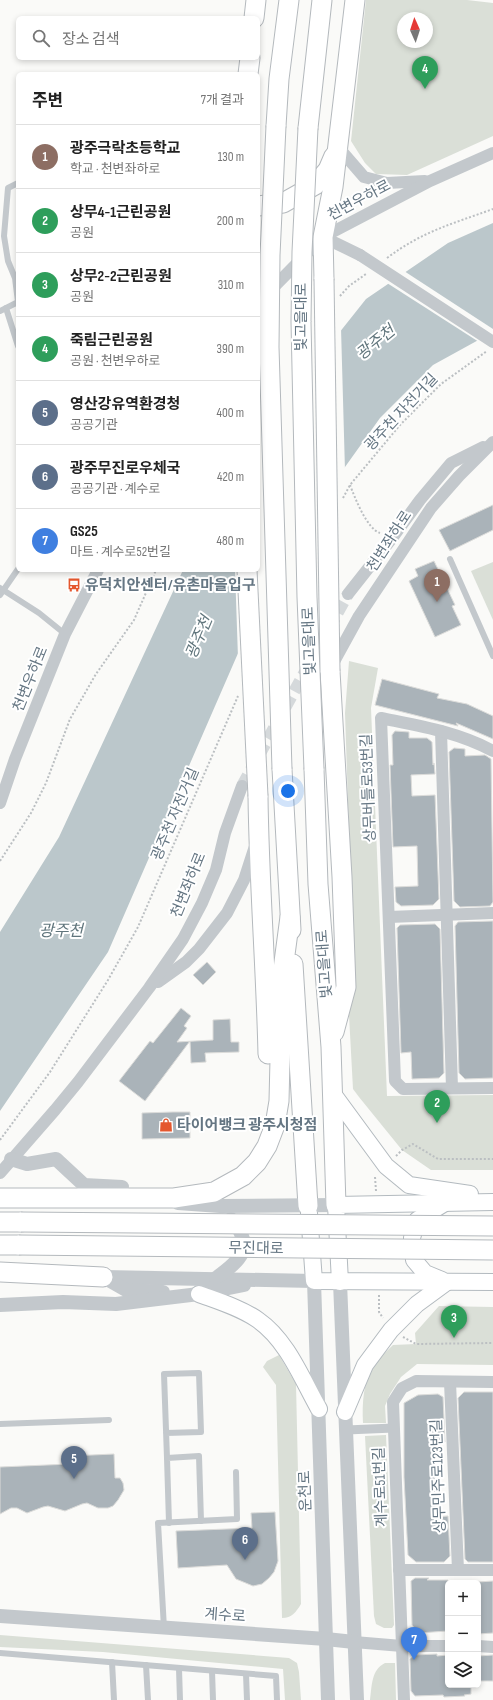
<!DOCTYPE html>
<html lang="ko">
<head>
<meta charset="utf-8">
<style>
	:root { --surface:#fff; --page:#f2f2f2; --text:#222; --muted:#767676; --line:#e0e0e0; --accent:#2563eb }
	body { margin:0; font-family:"Sofia Sans Condensed","Noto Sans KR",sans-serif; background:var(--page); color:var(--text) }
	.controls { position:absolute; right:12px; bottom:12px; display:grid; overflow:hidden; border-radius:6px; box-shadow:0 2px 6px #0003 }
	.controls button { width:36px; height:36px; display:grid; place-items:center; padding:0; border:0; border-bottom:1px solid var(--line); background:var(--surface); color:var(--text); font:20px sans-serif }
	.compass { position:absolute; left:397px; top:12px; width:36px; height:36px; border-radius:50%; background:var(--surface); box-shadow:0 2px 6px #0003; rotate:357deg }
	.you { position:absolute; left:288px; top:791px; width:14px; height:14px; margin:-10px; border:3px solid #fff; border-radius:50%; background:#1a73e8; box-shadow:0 0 0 6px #1a73e833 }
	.badge { display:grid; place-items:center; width:26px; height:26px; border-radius:50%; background:var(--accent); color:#fff; font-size:13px; font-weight:700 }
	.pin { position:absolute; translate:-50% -33px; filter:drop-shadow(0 1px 2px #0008) }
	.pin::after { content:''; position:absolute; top:21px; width:14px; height:12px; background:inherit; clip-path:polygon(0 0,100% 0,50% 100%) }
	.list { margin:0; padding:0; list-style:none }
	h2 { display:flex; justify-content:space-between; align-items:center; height:52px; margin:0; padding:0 16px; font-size:17px }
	h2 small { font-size:13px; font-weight:400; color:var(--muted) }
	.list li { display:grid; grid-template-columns:26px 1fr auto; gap:12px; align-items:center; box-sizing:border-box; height:64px; padding:0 16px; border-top:1px solid var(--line) }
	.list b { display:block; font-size:15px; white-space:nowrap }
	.list p { margin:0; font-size:13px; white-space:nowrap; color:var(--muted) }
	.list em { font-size:13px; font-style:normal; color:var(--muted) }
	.icon { flex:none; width:22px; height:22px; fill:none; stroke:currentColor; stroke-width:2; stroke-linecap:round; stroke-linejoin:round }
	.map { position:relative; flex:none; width:493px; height:1700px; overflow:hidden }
	.search { position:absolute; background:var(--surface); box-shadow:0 2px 6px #0003; left:16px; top:16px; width:244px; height:44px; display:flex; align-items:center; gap:10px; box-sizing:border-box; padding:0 14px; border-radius:6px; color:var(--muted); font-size:15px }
	.panel { position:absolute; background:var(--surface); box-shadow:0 2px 6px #0003; left:16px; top:72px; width:244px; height:500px; border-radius:6px }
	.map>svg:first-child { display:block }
</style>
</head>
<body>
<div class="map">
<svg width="493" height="1700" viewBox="0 0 493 1700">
	<rect width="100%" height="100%" fill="#fafaf8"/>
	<g fill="#dadfd7" fill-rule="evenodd">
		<path d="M366,0H467L493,3V136L407,175L376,174L365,163L351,141ZM403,18H427V42H403Z"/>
		<polygon points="493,562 493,620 471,571"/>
		<polygon points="349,661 378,668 371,708 387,1096 493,1095 493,1170 431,1170 402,1150 359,1097 353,1089 349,1015 354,983 345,713"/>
		<path d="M439,1306L493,1307V1365L417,1364L401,1377L390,1394L385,1406L386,1423H363C362,1403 363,1381 375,1363C380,1357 387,1351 393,1345L416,1344L415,1333Z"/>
		<path d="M279,1355L296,1384L301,1604C296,1612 292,1618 282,1618L276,1385L263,1367L267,1361Z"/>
		<polygon points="386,1435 394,1625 392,1628 384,1628 376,1624 374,1616 365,1436"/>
		<polygon points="0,1635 289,1658 297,1663 299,1672 301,1700 285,1700 283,1669 103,1652 0,1647"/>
		<path d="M385,1663H395L396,1700H370C372,1686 371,1670 385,1663Z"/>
	</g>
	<polygon fill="#bbc7cb" points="493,223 493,332 433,365 380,418 325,495 239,651 108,952 0,1111 0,932 59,837 183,570 258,570 258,435 366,299 448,243"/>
	<g fill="#fafaf8">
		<polygon points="404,271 493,329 493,335 479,342 387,283"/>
		<polygon points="341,328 345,471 327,496 238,658 235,570 258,570 258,432"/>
	</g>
	<g fill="#aab3b9" stroke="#dcdcda">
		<polygon points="493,505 493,530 450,551 439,530"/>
		<polygon points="434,561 455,605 452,606 461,625 435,637 409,581 418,576 415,569"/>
		<polygon points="382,679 439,694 437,698 467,704 493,716 493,739 456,723 458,726 375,705"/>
		<polygon points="395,731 409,732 409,738 427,738 432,742 433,765 434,763 435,774 411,775 412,796 435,795 439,899 433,905 401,906 396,902 395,887 418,886 417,846 393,847 390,765 393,765 392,735"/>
		<polygon points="454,748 465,749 465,756 485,755 491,759 493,902 490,906 460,907 454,901 449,752"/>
		<polygon points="493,921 493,1078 465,1079 459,1073 455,926 458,922"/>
		<polygon points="435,924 440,929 444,1073 439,1078 412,1079 411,1052 401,1053 397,928 400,925"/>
		<polygon points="207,962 216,972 203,985 193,975"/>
		<polygon points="181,1008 191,1016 184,1026 187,1028 177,1042 213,1040 213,1020 230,1019 231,1042 239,1042 239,1052 205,1053 206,1062 191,1063 190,1041 145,1101 119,1081 150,1041 153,1043"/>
		<polygon points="173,1112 190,1112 190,1138 142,1139 142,1113"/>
		<polygon points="464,1392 493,1392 493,1562 468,1562 465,1559 458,1398"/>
		<polygon points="438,1394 443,1397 445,1442 434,1442 436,1517 448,1516 450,1556 444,1562 416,1562 408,1555 404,1477 404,1403 418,1395"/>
		<polygon points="114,1454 115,1478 120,1478 123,1483 124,1490 118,1500 113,1506 108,1508 98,1508 87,1503 82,1504 65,1511 48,1506 43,1507 27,1513 17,1508 11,1508 0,1514 0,1467 70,1464 70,1456"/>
		<polygon points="275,1512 278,1561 274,1572 269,1578 262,1584 253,1586 236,1579 227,1565 178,1568 176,1531 252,1528 251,1513"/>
		<polygon points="415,1578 429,1578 427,1580 448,1580 448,1631 418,1633 412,1625 411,1581"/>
		<polygon points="493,1581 493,1633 478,1634 478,1582"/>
		<polygon points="437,1654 437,1656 448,1655 448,1685 471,1685 471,1694 464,1695 465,1696 444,1697 443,1695 415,1696 411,1691 410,1659 415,1655"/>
		<polygon points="493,1655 493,1681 478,1681 478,1656"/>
	</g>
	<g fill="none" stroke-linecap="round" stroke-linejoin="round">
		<polyline stroke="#d5d9db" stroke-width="12" stroke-dasharray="12 6" stroke-linecap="butt" points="242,786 348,594"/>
		<g stroke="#b3babf" stroke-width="18">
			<g id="secondary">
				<polyline points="331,1091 386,1166 409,1185 470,1194"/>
				<polyline points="309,1213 314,1281 493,1282"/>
				<polyline points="442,1280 425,1273 414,1260 412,1238 417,1220 445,1203"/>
				<polyline points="340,1282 336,1205 493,1202"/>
				<path d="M199,1294C218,1301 241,1308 258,1320C287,1340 302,1379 319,1409"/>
				<polyline points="345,1412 365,1365 391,1330 417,1304 447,1282"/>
			</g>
		</g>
		<g stroke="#b4b9bd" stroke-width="21">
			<g id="trunk">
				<polyline points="254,18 256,0"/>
				<polyline points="248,74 250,58"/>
				<polyline points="276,126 279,79 289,0"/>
				<polyline points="308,128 322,0"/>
				<polyline points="258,206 283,203 315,185 328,170 334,156"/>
				<polyline points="324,279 323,237 333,187 355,0"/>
				<polyline points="330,671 342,877 346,987 334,1032"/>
				<polyline points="282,769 291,930"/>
				<polyline points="314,769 318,884 331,1047 336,1205"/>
				<path d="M258,796C259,882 266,968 268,1054"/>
				<polyline points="293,964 308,1206"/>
				<polyline points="0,1198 174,1198 214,1192 243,1176 257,1162 267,1146 275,1125 279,1101 282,977 290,917"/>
				<polyline points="0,1222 21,1222"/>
				<polyline points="0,1245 19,1245"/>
				<polyline points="0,1272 103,1277"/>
			</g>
		</g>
		<g stroke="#bbbfc2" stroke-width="2" stroke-dasharray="2 2" stroke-linecap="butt">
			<path d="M387,258C423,231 452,224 493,209"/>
			<polyline points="340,296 349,286 366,274"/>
			<path d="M350,485C355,498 367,529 380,533"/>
			<polyline points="343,498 350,485 400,425 441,384 487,351"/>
			<polyline points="0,861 31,813 46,783 70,719 96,674 134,620 156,570"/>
			<polyline points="0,1140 50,1072 108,980 138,927 238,696"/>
			<polyline points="396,1156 402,1150 413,1144 438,1159 493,1159"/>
			<polyline points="376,1191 375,1177 376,1176"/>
			<polyline points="379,1295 379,1312 383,1318"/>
			<polyline points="403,1337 416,1344 493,1343"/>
		</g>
		<g stroke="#c3c8cc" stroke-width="6">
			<polyline points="6,308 18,346"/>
			<polyline points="0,311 18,302 15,278 8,261 4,236 8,188 18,183"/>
			<polyline points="450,559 493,656"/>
			<polyline points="0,588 39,613 65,634"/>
			<polyline points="0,595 18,569"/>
			<polyline points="0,1424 109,1420"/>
			<polyline points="166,1433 201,1432 199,1373 164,1374 167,1458"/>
			<polyline points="169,1523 167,1458 199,1456 201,1521"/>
			<polyline points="164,1628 158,1523 237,1519 236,1472"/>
			<polyline points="0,1653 276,1676 277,1700"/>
			<polyline points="112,1662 114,1700"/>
			<polyline points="146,1665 148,1700"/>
			<polyline points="179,1668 180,1700"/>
			<polyline points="212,1671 213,1700"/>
			<polyline points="246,1674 247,1700"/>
		</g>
		<polyline stroke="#c3c8cc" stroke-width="9" points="346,1430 394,1428"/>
		<g stroke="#c3c8cc" stroke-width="12">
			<polyline points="338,147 364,177 387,183 425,181"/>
			<polyline points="323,237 360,255"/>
			<polyline points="258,303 323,237 430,181 493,153"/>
			<polyline points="348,594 393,537 420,500 451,463 483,447"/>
			<polyline points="331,667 359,616 431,508 459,476 493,442"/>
			<polyline points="441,731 452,1088"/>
			<path d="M493,751C458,732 420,726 381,718L395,1081L403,1089L493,1088"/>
			<polyline points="0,803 15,759 65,634 98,570"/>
			<polyline points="389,917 493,913"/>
			<polyline points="158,982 186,962 199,949 227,913 244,880 255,846"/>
			<polyline points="0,1173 55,1110 78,1082 149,988 183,939 202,903 216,870 225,833 242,786"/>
			<polyline points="450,1382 458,1570"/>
			<polyline points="399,1570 493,1570"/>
			<polyline points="354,1642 402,1646 448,1646"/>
			<polyline points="478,1646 493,1647"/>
			<polyline points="404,1700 393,1402 402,1388 416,1381 493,1382"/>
		</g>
		<g stroke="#c3c8cc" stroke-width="14">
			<polyline points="11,1159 27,1164 56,1159 84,1185 122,1187"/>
			<polyline points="84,1185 114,1194"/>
			<polyline points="178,1203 220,1206 336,1205"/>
			<polyline points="103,1277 314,1281 328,1700"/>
			<polyline points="105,1278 126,1290 163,1292"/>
			<path d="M216,1278C241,1260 256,1247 231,1219"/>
			<polyline points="340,1282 357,1700"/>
			<polyline points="0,1305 63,1302 116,1304 199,1294 244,1285"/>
			<polyline points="0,1616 326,1639 354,1642"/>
		</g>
		<use href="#secondary" stroke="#fff" stroke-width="16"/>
		<use href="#trunk" stroke="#fff" stroke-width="19"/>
		<g stroke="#b4b9bd" stroke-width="21" stroke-linecap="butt">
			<g id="trunk-bridge">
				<polyline points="276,126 270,255 269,347 282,769"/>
				<polyline points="308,128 302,252 301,322 307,597 314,769"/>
				<polyline points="324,279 330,671"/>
				<polyline points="247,570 258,796"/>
				<polyline points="21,1222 493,1226"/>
				<polyline points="19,1245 493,1250"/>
			</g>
		</g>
		<polyline stroke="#c3c8cc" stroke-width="12" points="360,255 493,342"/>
		<use href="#trunk-bridge" stroke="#fff" stroke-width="19"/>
	</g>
	<defs>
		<g id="bus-bare" transform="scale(1.08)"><path d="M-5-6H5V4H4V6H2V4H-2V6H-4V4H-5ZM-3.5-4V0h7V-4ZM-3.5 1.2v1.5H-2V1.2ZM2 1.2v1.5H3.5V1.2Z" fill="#e4572e" stroke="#fff" stroke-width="2.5" paint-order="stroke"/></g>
		<g id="shop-bare" transform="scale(1.08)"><path d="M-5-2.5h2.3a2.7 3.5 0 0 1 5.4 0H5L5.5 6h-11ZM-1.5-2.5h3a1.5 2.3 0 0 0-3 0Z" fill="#e4572e" stroke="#fff" stroke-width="2.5" paint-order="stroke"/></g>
	</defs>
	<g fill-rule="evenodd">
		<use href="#bus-bare" x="74" y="585"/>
		<use href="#shop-bare" x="166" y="1125"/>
	</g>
	<g text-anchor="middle" stroke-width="4" stroke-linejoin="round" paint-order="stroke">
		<g font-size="15" fill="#657683" stroke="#fff">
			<text transform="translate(359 200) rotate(-28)" y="5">천변우하로</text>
			<text transform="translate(301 317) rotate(-90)" y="5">빛고을대로</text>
			<text transform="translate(401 412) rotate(-47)" y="5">광주천 자전거길</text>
			<text transform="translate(389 541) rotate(-57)" y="5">천변좌하로</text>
			<text transform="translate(309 641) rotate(-92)" y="5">빛고을대로</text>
			<text transform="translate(30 679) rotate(-68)" y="5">천변우하로</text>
			<text transform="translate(368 788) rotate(-92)" y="5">상무버들로53번길</text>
			<text transform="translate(175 814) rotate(-67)" y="5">광주천 자전거길</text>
			<text transform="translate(188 885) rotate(-68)" y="5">천변좌하로</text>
			<text transform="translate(324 964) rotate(-94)" y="5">빛고을대로</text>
			<text transform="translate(256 1248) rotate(1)" y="5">무진대로</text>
			<text transform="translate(438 1476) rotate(-92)" y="5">상무민주로123번길</text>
			<text transform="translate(380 1487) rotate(-92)" y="5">계수로51번길</text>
			<text transform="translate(305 1491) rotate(-92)" y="5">운천로</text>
			<text transform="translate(225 1615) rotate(4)" y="5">계수로</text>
		</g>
		<g font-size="15" font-weight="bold" fill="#657683" stroke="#fff" text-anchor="start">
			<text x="85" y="590">유덕치안센터/유촌마을입구</text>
			<text x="177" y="1130">타이어뱅크 광주시청점</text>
		</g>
		<g font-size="16" font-style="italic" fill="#60757c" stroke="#fff">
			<text transform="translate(375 342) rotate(-39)" y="6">광주천</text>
			<text transform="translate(198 637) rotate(-67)" y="6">광주천</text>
			<text x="61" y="936">광주천</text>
		</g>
	</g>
</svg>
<div class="controls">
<button>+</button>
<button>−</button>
<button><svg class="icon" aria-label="layers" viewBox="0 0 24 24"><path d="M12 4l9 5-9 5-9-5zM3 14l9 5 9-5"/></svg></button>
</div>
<svg class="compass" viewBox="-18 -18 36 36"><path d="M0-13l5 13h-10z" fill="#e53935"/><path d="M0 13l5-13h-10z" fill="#767676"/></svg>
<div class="you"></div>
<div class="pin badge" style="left:437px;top:602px;background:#8d6e63">1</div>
<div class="pin badge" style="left:437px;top:1123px;background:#2e9e5b">2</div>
<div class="pin badge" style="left:454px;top:1338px;background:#2e9e5b">3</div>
<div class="pin badge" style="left:425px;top:89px;background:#2e9e5b">4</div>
<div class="pin badge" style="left:74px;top:1479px;background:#5c6f8a">5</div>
<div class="pin badge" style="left:245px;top:1560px;background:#5c6f8a">6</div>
<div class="pin badge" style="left:414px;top:1660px;background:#3f7fe0">7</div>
<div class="search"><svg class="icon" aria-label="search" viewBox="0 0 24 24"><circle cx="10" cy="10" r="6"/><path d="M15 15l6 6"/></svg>장소 검색</div>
<section class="panel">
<h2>주변<small>7개 결과</small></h2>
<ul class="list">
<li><span class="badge" style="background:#8d6e63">1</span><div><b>광주극락초등학교</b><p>학교 · 천변좌하로</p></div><em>130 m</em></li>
<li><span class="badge" style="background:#2e9e5b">2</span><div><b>상무4-1근린공원</b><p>공원</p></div><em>200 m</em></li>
<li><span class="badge" style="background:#2e9e5b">3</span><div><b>상무2-2근린공원</b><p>공원</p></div><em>310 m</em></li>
<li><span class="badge" style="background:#2e9e5b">4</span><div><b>죽림근린공원</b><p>공원 · 천변우하로</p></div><em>390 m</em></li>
<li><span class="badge" style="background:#5c6f8a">5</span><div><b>영산강유역환경청</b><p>공공기관</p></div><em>400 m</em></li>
<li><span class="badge" style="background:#5c6f8a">6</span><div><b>광주무진로우체국</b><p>공공기관 · 계수로</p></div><em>420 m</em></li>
<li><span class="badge" style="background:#3f7fe0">7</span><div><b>GS25</b><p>마트 · 계수로52번길</p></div><em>480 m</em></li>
</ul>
</section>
</div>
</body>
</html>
